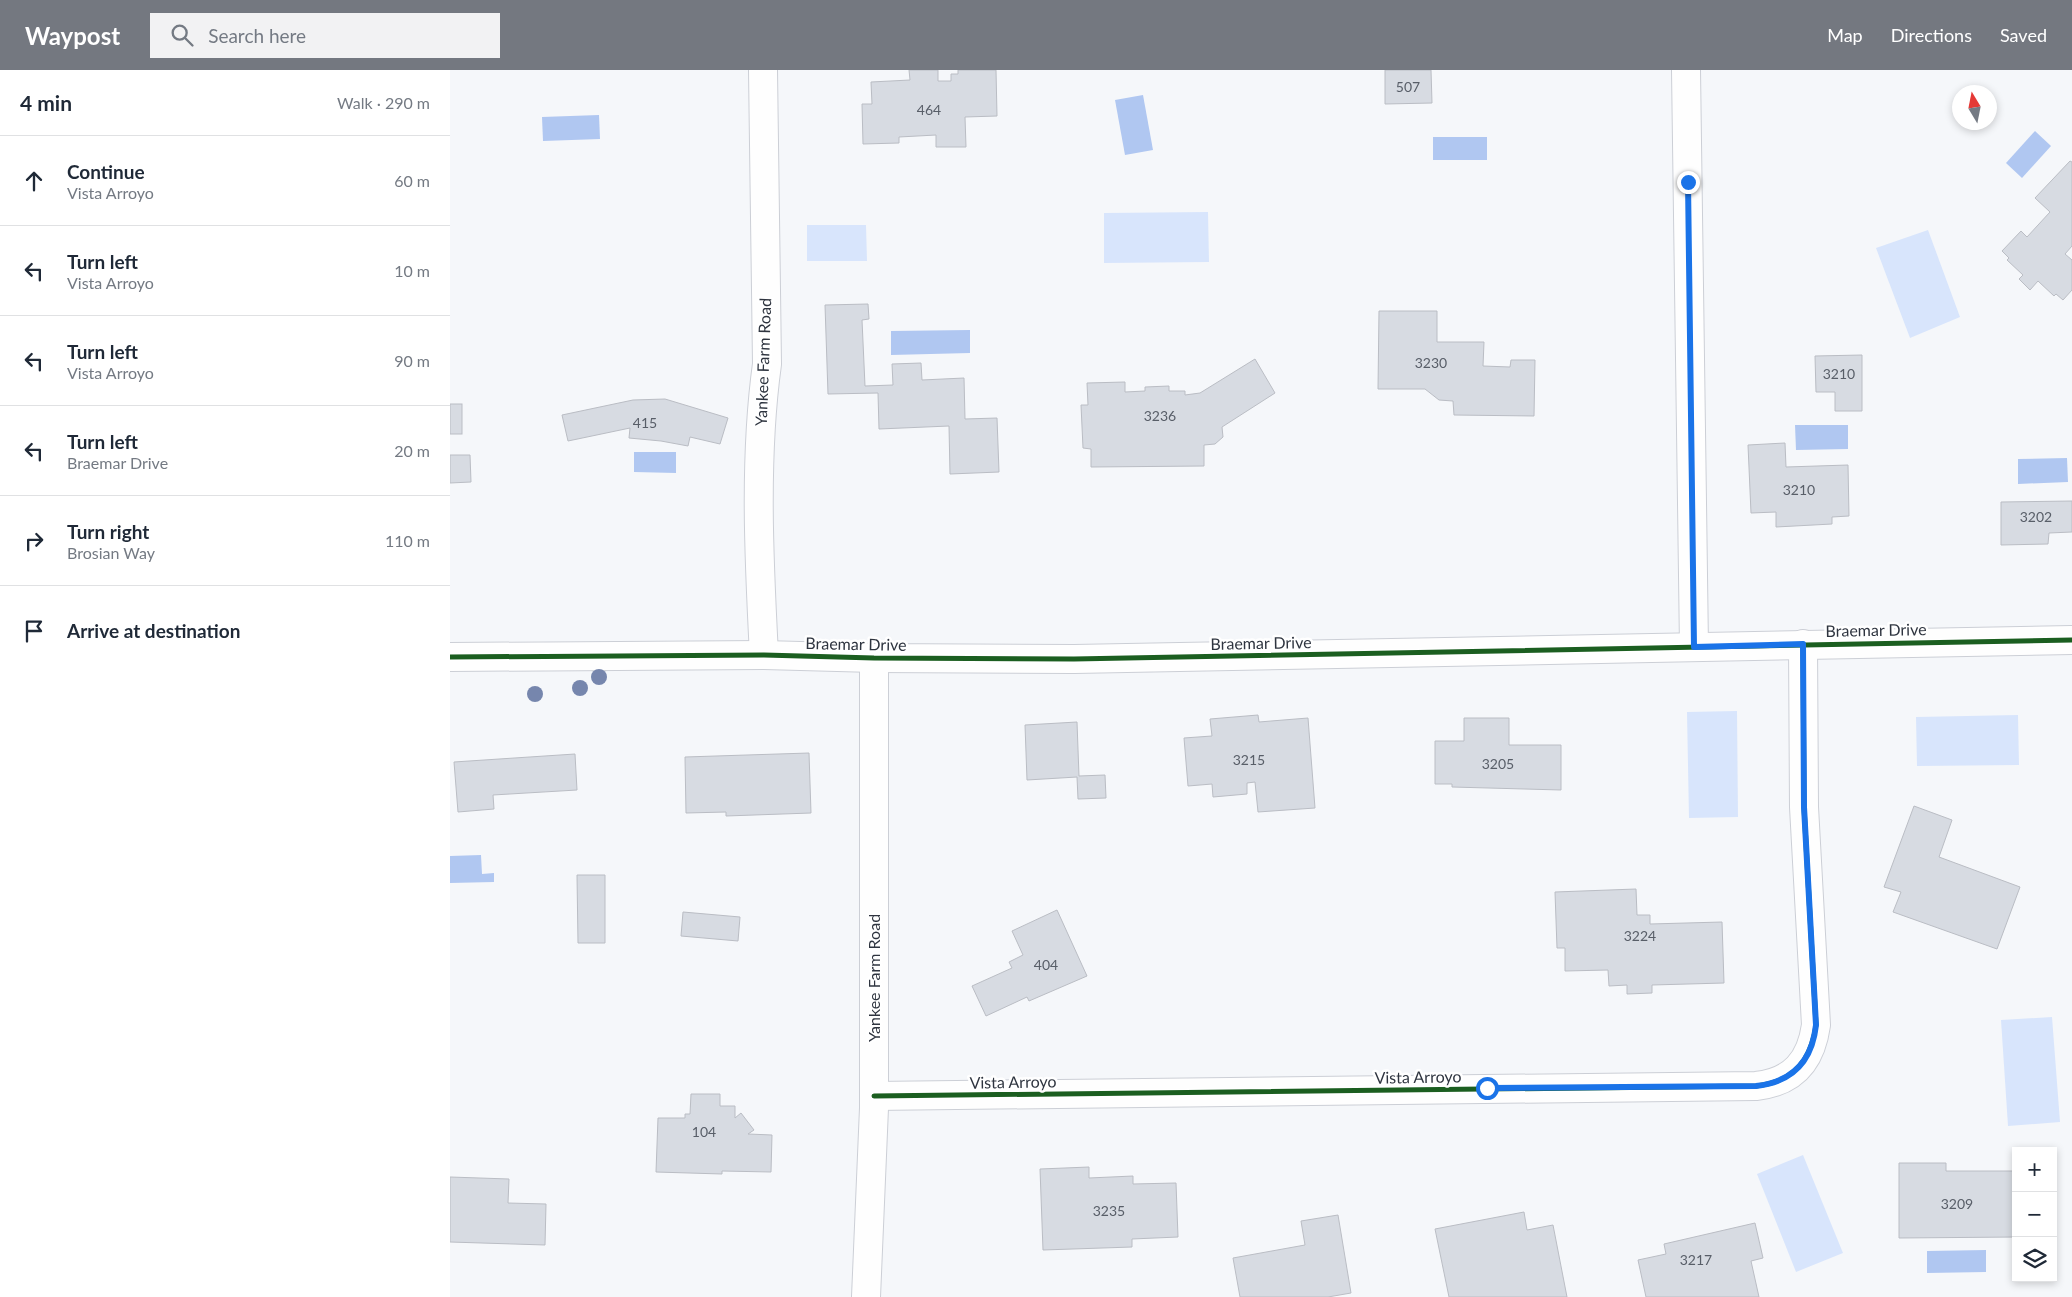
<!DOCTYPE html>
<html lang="en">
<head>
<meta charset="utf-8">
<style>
	:root { --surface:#fff; --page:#f2f2f3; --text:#1f2937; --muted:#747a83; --line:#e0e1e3; --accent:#747880 }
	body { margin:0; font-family:Lato,sans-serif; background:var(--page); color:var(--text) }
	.controls { position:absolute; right:15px; bottom:15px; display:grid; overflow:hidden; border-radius:0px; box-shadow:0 2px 8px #0003 }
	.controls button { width:45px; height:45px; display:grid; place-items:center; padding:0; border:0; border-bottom:1px solid var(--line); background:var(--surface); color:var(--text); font:25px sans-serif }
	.compass { position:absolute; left:1502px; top:15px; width:45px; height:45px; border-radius:50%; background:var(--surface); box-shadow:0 2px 8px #0003; rotate:350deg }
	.stop { position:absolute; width:15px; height:15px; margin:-11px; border:4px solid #1a73e8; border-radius:50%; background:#fff }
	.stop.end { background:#1a73e8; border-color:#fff; box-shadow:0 1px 5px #0008 }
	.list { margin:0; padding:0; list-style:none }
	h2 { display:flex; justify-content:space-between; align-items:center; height:65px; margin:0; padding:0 20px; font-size:21px }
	h2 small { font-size:16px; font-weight:400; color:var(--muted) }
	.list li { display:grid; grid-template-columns:32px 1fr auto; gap:15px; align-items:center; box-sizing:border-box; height:90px; padding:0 20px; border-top:1px solid var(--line) }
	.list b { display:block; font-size:19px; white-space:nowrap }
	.list p { margin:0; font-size:16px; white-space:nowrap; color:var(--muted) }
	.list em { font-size:16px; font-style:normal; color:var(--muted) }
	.icon { flex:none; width:28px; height:28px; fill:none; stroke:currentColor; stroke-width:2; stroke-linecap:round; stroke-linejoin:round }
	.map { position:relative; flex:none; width:1622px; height:1227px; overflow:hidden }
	header { display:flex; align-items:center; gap:30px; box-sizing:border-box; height:70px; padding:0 25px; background:var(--accent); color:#fff }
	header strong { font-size:24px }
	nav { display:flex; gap:28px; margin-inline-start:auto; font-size:18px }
	.search { width:350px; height:45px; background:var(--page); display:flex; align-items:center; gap:12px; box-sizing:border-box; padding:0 18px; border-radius:0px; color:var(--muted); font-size:19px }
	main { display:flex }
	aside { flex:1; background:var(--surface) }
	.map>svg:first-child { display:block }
</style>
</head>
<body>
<header>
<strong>Waypost</strong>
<div class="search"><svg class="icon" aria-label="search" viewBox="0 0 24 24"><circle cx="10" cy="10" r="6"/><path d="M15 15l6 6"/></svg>Search here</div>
<nav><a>Map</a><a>Directions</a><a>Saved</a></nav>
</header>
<main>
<aside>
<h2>4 min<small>Walk · 290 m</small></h2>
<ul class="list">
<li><svg class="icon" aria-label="ahead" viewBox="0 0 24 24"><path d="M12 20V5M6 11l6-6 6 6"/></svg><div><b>Continue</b><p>Vista Arroyo</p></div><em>60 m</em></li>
<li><svg class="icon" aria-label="left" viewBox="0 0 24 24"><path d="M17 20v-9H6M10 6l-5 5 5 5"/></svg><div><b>Turn left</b><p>Vista Arroyo</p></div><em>10 m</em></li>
<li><svg class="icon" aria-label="left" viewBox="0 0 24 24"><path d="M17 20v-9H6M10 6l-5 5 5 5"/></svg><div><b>Turn left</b><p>Vista Arroyo</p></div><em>90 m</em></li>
<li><svg class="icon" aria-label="left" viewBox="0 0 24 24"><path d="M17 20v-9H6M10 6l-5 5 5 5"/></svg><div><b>Turn left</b><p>Braemar Drive</p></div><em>20 m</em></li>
<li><svg class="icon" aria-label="right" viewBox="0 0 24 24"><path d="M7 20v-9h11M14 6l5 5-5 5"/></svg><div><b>Turn right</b><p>Brosian Way</p></div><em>110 m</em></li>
<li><svg class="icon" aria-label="arrive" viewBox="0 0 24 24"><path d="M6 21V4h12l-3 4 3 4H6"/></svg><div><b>Arrive at destination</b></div></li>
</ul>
</aside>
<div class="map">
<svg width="1622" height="1227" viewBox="0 0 1622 1227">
	<rect width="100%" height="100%" fill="#f5f7fa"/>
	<g fill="#d8e5fc">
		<polygon points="758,142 759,192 654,193 654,143"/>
		<polygon points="357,155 416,155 417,191 357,191"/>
		<polygon points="1478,160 1510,247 1460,268 1426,178"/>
		<polygon points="1287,641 1288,747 1239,748 1237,642"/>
		<polygon points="1568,645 1569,695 1467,696 1466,647"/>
		<polygon points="1602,947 1610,1052 1558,1056 1551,950"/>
		<polygon points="1353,1085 1393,1183 1346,1202 1307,1104"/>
	</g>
	<g fill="#b0c7f1">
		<polygon points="693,25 703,80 675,85 665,30"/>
		<polygon points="149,45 150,69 93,71 92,47"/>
		<polygon points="1585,61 1601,76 1572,108 1556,93"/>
		<rect x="983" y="67" width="54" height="23"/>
		<polygon points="520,260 520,283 441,285 441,261"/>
		<polygon points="1345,355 1398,355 1398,379 1346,380"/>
		<polygon points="184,382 226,382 226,403 184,402"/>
		<polygon points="1617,388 1618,412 1568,414 1568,389"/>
		<polygon points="31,785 32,804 44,803 44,812 0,813 0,786"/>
		<polygon points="1536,1180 1536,1202 1477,1203 1477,1181"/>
	</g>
	<g fill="#d7dbe2" stroke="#babdc4">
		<polygon points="459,0 488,0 488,11 501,11 501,4 508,4 508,0 546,0 547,46 515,47 516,77 486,77 486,65 449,67 449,73 413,74 412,34 422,34 421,12 460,10"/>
		<polygon points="935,0 981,0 982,33 935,34"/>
		<polygon points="1620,91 1622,92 1622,176 1615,184 1622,190 1622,220 1613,230 1606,224 1604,226 1588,211 1580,220 1569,209 1573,205 1557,190 1559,188 1552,181 1571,161 1577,167 1600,142 1585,128"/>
		<polygon points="418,234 419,249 412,250 415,316 443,315 442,294 471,293 472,310 514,308 515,349 547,348 549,402 500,404 499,356 429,359 428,323 378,324 375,235"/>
		<polygon points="929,241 987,241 987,272 1034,272 1033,296 1060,297 1061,290 1085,290 1084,346 1004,345 1003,331 989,330 975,319 928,319"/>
		<polygon points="1412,285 1412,341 1385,341 1385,322 1366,322 1365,286"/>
		<polygon points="805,289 825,323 772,357 773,367 765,374 754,375 754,396 641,397 641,379 633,378 631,335 638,335 637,313 675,312 675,322 695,321 695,317 719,316 719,321 735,321 735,325 750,323"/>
		<polygon points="215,329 278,348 270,374 240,367 238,376 211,371 179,368 180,358 118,371 112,345 183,330"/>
		<rect x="0" y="334" width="12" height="30"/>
		<polygon points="1335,373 1336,397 1398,395 1399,446 1382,447 1382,454 1326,457 1326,442 1301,443 1298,375"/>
		<polygon points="0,385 20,385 21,412 0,413"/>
		<polygon points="1622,431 1622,462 1599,463 1598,474 1551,475 1551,432"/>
		<polygon points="808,645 809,652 858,648 865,738 808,742 805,712 797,713 797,724 763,727 762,714 738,716 734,668 762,666 760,649"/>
		<polygon points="1014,648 1059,648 1059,675 1111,675 1111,720 1002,717 1002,714 985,714 985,671 1014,671"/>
		<polygon points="627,652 629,706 655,705 656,728 628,729 627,707 577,710 575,655"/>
		<polygon points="359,683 361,743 276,746 276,742 236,743 235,687"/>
		<polygon points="125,684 127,720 43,725 44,739 8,742 4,692"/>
		<polygon points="1464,736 1502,750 1489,787 1570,817 1547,879 1443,842 1451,822 1434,817"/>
		<polygon points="127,805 155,805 155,873 128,873"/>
		<polygon points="1186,819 1187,845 1200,845 1200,854 1272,852 1274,913 1202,915 1202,923 1177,924 1177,915 1159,916 1158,900 1115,901 1115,878 1107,878 1105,822"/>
		<polygon points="607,840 637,906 579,931 577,927 536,946 522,916 562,898 559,892 573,885 562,861"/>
		<polygon points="233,842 290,847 288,871 231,866"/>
		<polygon points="241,1024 270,1024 270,1036 285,1036 285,1048 291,1043 304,1060 298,1064 322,1065 321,1102 272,1101 272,1104 206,1102 208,1048 235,1048 235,1044 240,1044"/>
		<polygon points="1449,1093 1496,1093 1496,1101 1566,1101 1566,1167 1449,1168"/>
		<polygon points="639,1097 639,1108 683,1106 683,1114 726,1113 728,1167 682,1169 682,1177 593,1180 590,1099"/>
		<polygon points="0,1107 59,1109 58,1133 96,1134 95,1175 0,1172"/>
		<polygon points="1074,1142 1077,1160 1103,1155 1117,1227 999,1227 985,1159"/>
		<polygon points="888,1145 901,1223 878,1227 790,1227 783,1188 855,1175 851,1151"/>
		<polygon points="1305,1153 1313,1188 1301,1191 1309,1227 1196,1227 1188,1190 1216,1184 1214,1174"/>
	</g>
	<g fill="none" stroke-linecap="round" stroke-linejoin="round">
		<g stroke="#cccfd6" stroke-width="30">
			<g id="street">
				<path d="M313,0L317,294C304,388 309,490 314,585"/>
				<polyline points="1236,0 1244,577"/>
				<polyline points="0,587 314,585 424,588 624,589 1622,570"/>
				<path d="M424,1026L1306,1016C1343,1012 1361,991 1366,955L1354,737L1353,574"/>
				<polyline points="416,1227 424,1038 424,588"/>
			</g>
		</g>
		<use href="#street" stroke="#fefefe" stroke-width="28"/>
		<g stroke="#fff" stroke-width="8">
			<g id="cycleway">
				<polyline points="0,587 314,585 424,588 624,589 1622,570"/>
				<path d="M424,1026L1306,1016C1343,1012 1361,991 1366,955L1354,737L1353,574"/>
			</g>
		</g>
		<use href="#cycleway" stroke="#1b5e20" stroke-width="5"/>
	</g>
	<g fill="#7686ad">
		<circle cx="149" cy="607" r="8"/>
		<circle cx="130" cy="618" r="8"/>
		<circle cx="85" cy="624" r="8"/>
	</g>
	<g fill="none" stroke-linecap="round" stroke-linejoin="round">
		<path stroke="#1a73e8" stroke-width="6" d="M1037,1018L1306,1016C1343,1012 1362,991 1366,955L1354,737L1353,574L1244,577L1238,112"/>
	</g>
	<g text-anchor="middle" stroke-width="5" stroke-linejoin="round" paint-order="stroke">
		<g font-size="14" fill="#585e68">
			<text x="958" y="22">507</text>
			<text x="479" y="45">464</text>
			<text x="981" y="298">3230</text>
			<text x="1389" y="309">3210</text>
			<text x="710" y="351">3236</text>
			<text x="195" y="358">415</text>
			<text x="1349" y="425">3210</text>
			<text x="1586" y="452">3202</text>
			<text x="799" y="695">3215</text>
			<text x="1048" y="699">3205</text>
			<text x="1190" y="871">3224</text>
			<text x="596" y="900">404</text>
			<text x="254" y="1067">104</text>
			<text x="1507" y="1139">3209</text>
			<text x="659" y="1146">3235</text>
			<text x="1246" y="1195">3217</text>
		</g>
		<g font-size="16" fill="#2e343f" stroke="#fff">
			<text transform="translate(313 292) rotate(-88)" y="6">Yankee Farm Road</text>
			<text transform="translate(1426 560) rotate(-1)" y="6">Braemar Drive</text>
			<text transform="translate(811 573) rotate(-1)" y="6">Braemar Drive</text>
			<text transform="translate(406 574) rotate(1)" y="6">Braemar Drive</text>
			<text transform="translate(424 908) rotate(-90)" y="6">Yankee Farm Road</text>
			<text transform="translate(968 1007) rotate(-1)" y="6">Vista Arroyo</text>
			<text transform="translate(563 1012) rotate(-1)" y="6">Vista Arroyo</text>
		</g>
	</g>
</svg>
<div class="controls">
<button>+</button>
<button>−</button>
<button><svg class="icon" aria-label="layers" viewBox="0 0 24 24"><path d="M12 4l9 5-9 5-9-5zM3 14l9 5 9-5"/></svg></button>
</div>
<svg class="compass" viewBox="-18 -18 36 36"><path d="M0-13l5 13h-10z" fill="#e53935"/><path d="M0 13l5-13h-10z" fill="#747a83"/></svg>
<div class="stop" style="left:1037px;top:1018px"></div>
<div class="stop end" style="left:1238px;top:112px"></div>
</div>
</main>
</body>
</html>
